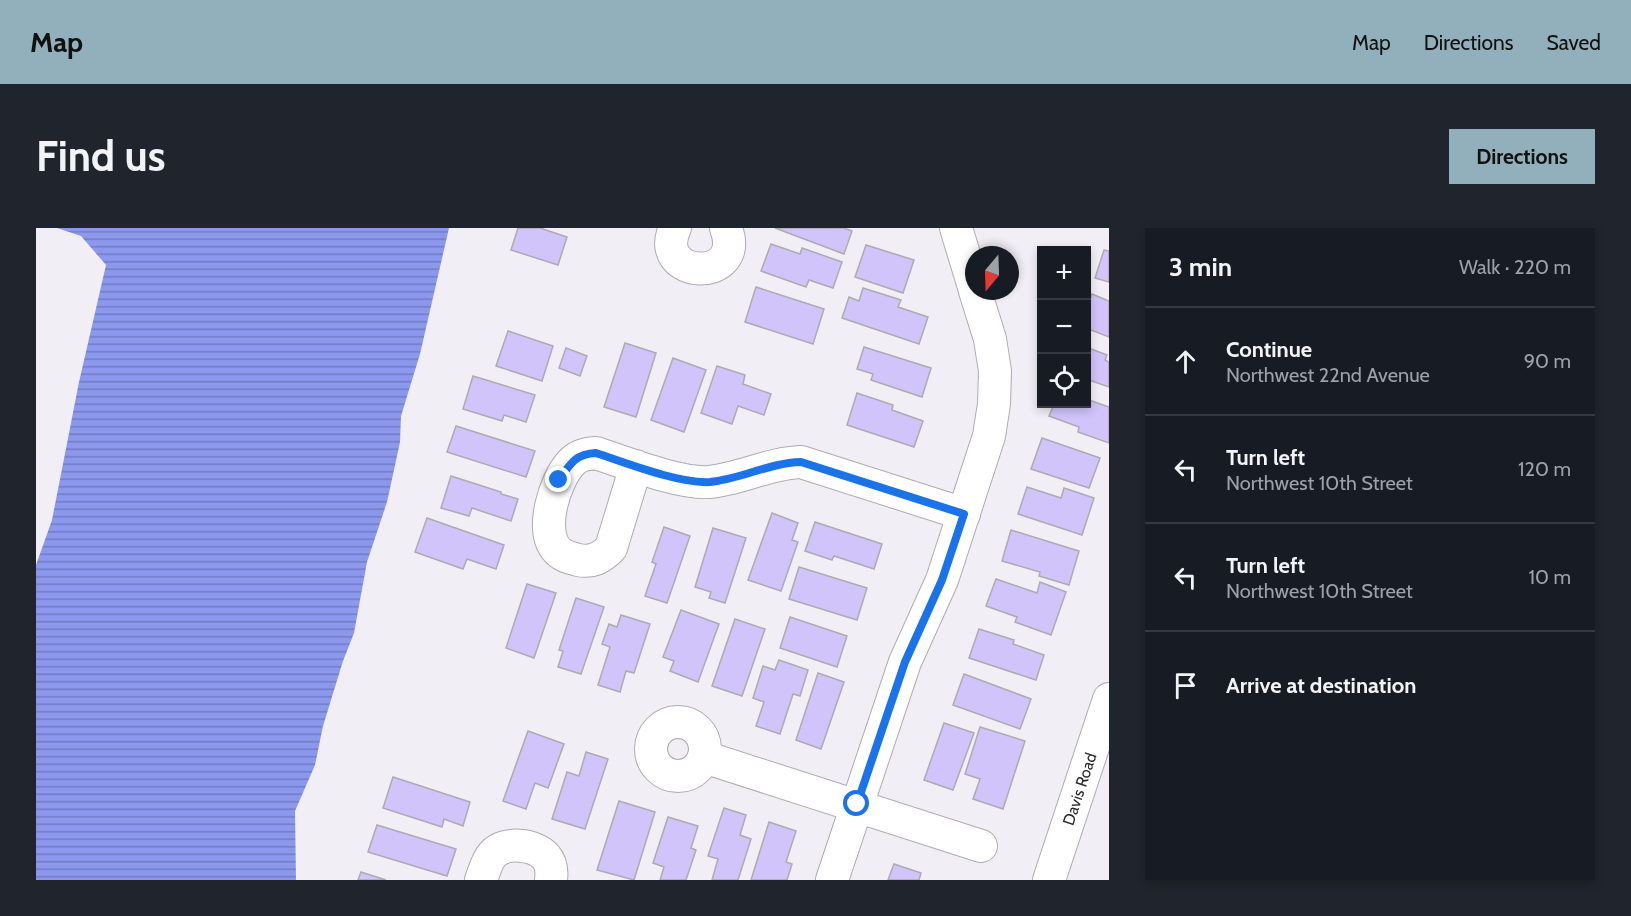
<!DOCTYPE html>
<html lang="en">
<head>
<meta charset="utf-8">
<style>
	:root { --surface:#171b24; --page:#20242c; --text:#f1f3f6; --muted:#9ea1a6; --line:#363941; --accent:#91b0bb }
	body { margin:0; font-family:Cabin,sans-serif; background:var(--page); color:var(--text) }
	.controls { position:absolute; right:18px; top:18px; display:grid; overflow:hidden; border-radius:0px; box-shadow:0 3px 9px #0003 }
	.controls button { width:54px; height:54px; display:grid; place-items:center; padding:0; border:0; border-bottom:2px solid var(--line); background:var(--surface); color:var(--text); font:30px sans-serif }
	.compass { position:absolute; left:929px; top:18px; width:54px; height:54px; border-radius:50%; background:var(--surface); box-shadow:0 3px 9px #0003; rotate:199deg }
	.stop { position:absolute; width:18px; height:18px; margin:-14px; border:4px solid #1a73e8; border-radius:50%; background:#fff }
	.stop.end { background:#1a73e8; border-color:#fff; box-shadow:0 2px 6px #0008 }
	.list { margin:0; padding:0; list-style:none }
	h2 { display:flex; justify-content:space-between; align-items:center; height:78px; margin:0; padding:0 24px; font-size:26px }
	h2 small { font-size:20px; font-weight:400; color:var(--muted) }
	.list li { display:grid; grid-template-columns:39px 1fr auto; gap:18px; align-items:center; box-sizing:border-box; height:108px; padding:0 24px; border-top:2px solid var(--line) }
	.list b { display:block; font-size:22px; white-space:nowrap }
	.list p { margin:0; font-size:20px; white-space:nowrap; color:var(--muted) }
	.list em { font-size:20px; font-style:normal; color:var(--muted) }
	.icon { flex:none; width:33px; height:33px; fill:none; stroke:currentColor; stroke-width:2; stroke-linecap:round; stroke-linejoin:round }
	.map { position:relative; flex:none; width:1073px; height:652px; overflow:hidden; border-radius:0px }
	header { display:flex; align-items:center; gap:36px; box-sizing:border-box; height:84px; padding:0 30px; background:var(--accent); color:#111 }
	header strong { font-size:28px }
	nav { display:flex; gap:33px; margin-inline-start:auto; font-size:21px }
	.intro { display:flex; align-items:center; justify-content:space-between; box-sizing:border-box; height:144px; padding:0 36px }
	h1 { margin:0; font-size:42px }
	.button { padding:15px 27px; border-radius:0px; background:var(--accent); color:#111; font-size:21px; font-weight:700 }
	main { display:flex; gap:36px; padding:0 36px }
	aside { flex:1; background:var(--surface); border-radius:0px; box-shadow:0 3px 9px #0003 }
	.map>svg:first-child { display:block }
</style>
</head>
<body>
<header>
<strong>Map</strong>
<nav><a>Map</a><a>Directions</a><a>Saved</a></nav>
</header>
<div class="intro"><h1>Find us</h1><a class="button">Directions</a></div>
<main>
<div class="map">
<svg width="1073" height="652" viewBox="0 0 1073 652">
	<defs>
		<pattern id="water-rules" width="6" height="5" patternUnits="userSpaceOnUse" patternTransform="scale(1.5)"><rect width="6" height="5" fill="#8c98ee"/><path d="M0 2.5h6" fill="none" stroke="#727cc1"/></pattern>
	</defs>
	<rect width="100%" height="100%" fill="#f2eef5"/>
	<polygon fill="url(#water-rules)" points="21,0 413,0 384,126 365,188 364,214 351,274 331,334 318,405 307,433 287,498 279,537 259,583 260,652 0,652 0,337 16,292 43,154 70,37 45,8"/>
	<g fill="#d0c4fa" stroke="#acabb2" stroke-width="1.5">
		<polygon points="482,0 504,0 531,9 522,37 475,22"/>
		<polygon points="739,0 808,0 816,3 808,26"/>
		<polygon points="735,16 764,26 766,20 806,34 797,60 773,52 770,59 725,43"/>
		<polygon points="830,17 878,32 867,65 819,49"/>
		<polygon points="1068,22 1073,23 1073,54 1059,50"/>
		<polygon points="720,59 788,81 777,116 709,94"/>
		<polygon points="827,60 865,72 862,79 892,89 883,116 806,90 813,69 823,73"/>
		<polygon points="1056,66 1073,73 1073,109 1050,100 1050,81"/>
		<polygon points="472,103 517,118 506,153 460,138"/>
		<polygon points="589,115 620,125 600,189 568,179"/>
		<polygon points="828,119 895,140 886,169 835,152 837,146 821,141"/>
		<polygon points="1050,119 1071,127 1069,132 1073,134 1073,159 1050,151"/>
		<polygon points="530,120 551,128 544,148 523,140"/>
		<polygon points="637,130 670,142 648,204 615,192"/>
		<polygon points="681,138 709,147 707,156 735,166 728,187 702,178 696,196 665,185"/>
		<polygon points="437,148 499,167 490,194 468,187 466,193 427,181"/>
		<polygon points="821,165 857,177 856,182 887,193 878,219 811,197"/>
		<polygon points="1050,171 1073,179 1073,215 1042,204 1043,199 1013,188 1018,176 1050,176"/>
		<polygon points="420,198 499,223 490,249 411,224"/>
		<polygon points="1006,210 1064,230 1053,260 995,241"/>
		<polygon points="415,248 465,264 465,266 482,271 475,293 436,280 433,288 405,280"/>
		<polygon points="991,259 1025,270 1028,260 1058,270 1046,307 982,286"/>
		<polygon points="736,285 762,295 756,312 762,314 745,363 712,352"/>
		<polygon points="391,290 468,317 460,341 431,331 427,341 379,324"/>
		<polygon points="779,294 846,316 838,341 798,328 796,332 769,323"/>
		<polygon points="628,299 654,308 631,375 609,368 620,336 616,334"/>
		<polygon points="677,300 710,310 689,375 673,370 675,364 659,359"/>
		<polygon points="975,302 1043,323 1033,357 1003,348 1004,344 966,333"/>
		<polygon points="763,339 831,360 821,392 753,371"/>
		<polygon points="960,351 1001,365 1004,354 1030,364 1015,407 979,394 981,389 950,378"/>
		<polygon points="491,356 520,365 498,430 470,420"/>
		<polygon points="540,370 568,379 545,446 522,439 527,423 523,422"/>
		<polygon points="645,382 683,396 662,454 634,443 638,433 627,429"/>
		<polygon points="585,387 614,396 598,445 590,443 584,464 562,457 574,419 566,416 573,396 581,399"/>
		<polygon points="754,389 811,408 801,439 744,420"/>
		<polygon points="699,391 729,401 706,468 676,458"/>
		<polygon points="943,401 978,412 977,416 1008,427 1000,452 933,430"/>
		<polygon points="743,432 772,442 764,468 757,466 744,506 720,498 728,474 717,470 727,438 739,442"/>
		<polygon points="782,445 808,454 785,521 760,512"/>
		<polygon points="928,446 995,471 984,501 917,477"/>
		<polygon points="908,495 938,505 917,562 888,552"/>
		<polygon points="944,499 989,513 967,581 937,571 944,551 929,546"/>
		<polygon points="492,503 528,516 512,560 499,555 490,581 467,573"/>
		<polygon points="550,524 572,531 549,601 516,591 531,544 543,548"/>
		<polygon points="357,549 434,574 427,598 408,591 406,599 347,580"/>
		<polygon points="583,573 619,584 598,652 561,642"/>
		<polygon points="688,580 710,587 704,607 715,611 702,652 676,652 682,631 672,628"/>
		<polygon points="632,589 662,598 655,620 660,622 650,652 624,652 628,639 617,635"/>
		<polygon points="733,594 760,603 750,634 756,636 751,652 715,652"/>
		<polygon points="341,597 420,621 411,648 332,624"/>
		<polygon points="858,636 885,645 883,652 852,652"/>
		<polygon points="325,644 350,652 322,652"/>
	</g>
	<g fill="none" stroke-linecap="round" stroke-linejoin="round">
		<g stroke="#afabb2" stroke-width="34">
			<g id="minor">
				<path d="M639,0C615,51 711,57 690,0"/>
				<polyline points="920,0 938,59"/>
				<path d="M600,238L575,320C565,330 556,335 542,332C535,330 526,328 521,322C503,302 519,252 535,235C542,227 550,226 560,225C590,235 644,256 673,254C705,251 733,235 765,234L928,286"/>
				<circle cx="642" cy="521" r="27"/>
				<polyline points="668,529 945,618"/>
				<path d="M445,652C448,644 451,632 457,626C469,613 499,616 510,629C516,636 516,644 515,652"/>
				<polyline points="796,652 869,434 906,352 953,208 958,176 959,143 954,111 939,63"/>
				<path id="s1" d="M1013,652L1073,471"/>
			</g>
		</g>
		<use href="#minor" stroke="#fff" stroke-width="32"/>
	</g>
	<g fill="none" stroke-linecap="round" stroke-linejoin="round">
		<path stroke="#1a73e8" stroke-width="8" d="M523,252C534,236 539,226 560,225C590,235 644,256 674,254C705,251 733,235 765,234L928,286L906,352L869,434L821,576"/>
	</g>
	<g text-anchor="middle" stroke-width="5" stroke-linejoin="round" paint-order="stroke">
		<g font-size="16" fill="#282629" stroke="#f2eef5">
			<text dy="6" stroke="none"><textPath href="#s1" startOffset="96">Davis Road</textPath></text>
		</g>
	</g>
</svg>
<div class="controls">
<button>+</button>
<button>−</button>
<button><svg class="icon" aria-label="locate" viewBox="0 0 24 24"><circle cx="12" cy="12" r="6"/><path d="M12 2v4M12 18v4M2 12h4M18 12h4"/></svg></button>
</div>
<svg class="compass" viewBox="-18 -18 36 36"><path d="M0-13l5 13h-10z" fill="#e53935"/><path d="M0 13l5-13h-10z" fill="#9ea1a6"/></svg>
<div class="stop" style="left:821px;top:576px"></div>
<div class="stop end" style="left:523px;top:252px"></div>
</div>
<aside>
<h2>3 min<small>Walk · 220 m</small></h2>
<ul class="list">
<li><svg class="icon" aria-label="ahead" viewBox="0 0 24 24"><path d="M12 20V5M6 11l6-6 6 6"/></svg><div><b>Continue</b><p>Northwest 22nd Avenue</p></div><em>90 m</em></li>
<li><svg class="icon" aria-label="left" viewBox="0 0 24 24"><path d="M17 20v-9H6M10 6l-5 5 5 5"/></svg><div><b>Turn left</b><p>Northwest 10th Street</p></div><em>120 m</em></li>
<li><svg class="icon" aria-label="left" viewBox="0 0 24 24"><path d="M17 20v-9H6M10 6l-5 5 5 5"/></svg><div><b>Turn left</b><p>Northwest 10th Street</p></div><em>10 m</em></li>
<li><svg class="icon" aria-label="arrive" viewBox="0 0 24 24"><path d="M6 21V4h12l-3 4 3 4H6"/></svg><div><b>Arrive at destination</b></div></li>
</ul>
</aside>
</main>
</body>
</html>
